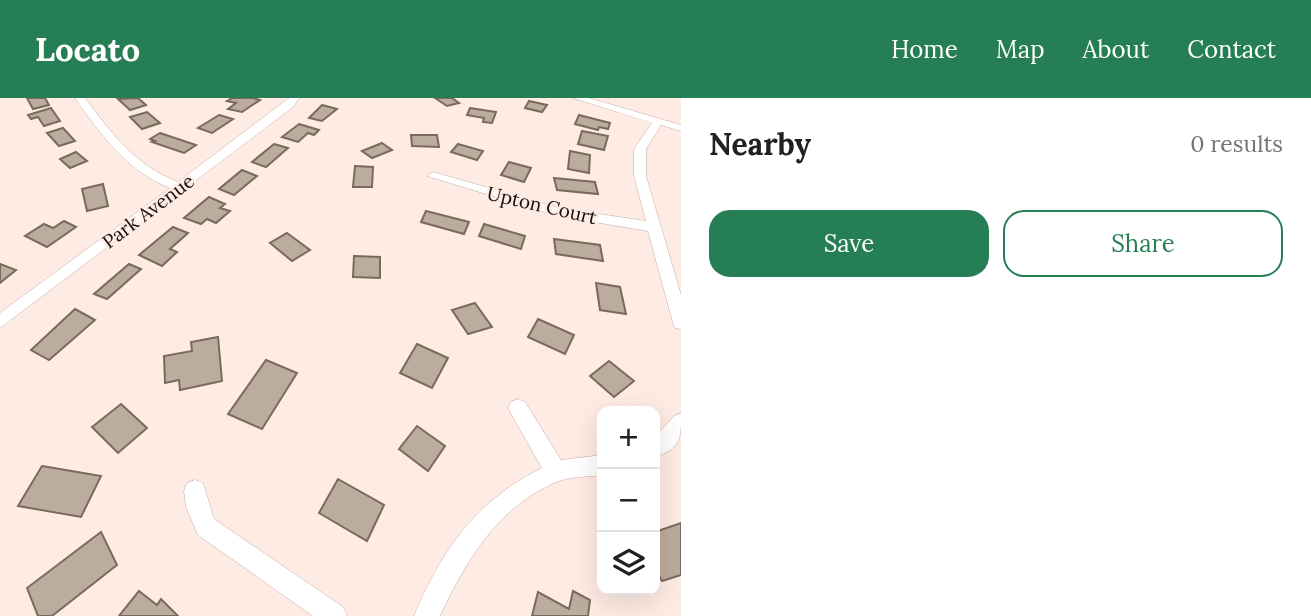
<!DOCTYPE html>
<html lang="en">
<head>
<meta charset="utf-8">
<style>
	:root { --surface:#fff; --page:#f6f6f6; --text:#202124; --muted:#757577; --line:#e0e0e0; --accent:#267f54 }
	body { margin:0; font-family:Lora,serif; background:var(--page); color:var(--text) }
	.controls { position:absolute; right:21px; bottom:21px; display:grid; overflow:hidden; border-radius:14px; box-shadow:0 7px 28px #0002 }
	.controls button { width:63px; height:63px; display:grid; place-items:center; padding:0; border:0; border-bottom:2px solid var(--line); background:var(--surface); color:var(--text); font:35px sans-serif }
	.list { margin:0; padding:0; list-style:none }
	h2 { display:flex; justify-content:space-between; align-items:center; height:91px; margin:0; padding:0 28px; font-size:30px }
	h2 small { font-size:23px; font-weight:400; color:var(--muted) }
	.actions { display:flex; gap:14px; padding:21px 28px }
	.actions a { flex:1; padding:16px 0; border:2px solid var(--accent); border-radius:21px; text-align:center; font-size:24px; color:var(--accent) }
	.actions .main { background:var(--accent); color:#fff }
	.icon { flex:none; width:38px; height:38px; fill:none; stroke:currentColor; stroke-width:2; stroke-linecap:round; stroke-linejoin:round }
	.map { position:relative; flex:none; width:681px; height:518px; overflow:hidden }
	header { display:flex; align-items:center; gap:42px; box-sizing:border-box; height:98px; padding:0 35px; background:var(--accent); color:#fff }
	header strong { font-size:33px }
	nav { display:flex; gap:38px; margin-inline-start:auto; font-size:24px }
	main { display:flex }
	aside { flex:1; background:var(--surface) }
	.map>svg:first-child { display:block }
</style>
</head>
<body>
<header>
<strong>Locato</strong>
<nav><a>Home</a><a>Map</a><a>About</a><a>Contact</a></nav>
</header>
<main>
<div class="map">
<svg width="681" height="518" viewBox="0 0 681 518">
	<rect width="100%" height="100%" fill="#feebe4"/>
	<g fill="#bcac9d" stroke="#796b5c" stroke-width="2">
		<polygon points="27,0 45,0 49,7 33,11"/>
		<polygon points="138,0 146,7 130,12 118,1"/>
		<polygon points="232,0 253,0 260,2 242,14 228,11 236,5 227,3"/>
		<polygon points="435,0 452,0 459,5 447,8"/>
		<polygon points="529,3 547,7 542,14 525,10"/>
		<polygon points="322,7 337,11 322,23 309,20"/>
		<polygon points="51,10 60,23 44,28 38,19 31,21 28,17"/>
		<polygon points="470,10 496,14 492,25 483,24 484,20 467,17"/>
		<polygon points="147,14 160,25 142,31 130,19"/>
		<polygon points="219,17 233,21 212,35 198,30"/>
		<polygon points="579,17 610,25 608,31 599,29 598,32 575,26"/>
		<polygon points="299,26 319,32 314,37 308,35 298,44 282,39"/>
		<polygon points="63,30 75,43 59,48 47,35"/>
		<polygon points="582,33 608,38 604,52 578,46"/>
		<polygon points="160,35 196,47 184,55 152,44 155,43 150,41"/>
		<polygon points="411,37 437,37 439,49 412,48"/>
		<polygon points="382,45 392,52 372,60 362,53"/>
		<polygon points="274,46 288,50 266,69 252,64"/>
		<polygon points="458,46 483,53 477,62 451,54"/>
		<polygon points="570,53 590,57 589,75 568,71"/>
		<polygon points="76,54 87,63 70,70 60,61"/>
		<polygon points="509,64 531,70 524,84 501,77"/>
		<polygon points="355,68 373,69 372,89 353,89"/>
		<polygon points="242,72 257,78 234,97 219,91"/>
		<polygon points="554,80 595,84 598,96 557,92"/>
		<polygon points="103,86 108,108 87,113 82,91"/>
		<polygon points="209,99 225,106 220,110 230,113 216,125 207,121 201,126 184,120"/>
		<polygon points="426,113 469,124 464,136 421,124"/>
		<polygon points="64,123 76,129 47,149 25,138 44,126 53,130"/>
		<polygon points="484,126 525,138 521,151 479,138"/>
		<polygon points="173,129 188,135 170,151 177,154 162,168 139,157"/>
		<polygon points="287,135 310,152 292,163 270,145"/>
		<polygon points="554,141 600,147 603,163 556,156"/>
		<polygon points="354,158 380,159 380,180 353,179"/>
		<polygon points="0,166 16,172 0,185"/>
		<polygon points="129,166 141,171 107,201 94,196"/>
		<polygon points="596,185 620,189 626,216 600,212"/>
		<polygon points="475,205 492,229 468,236 452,212"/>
		<polygon points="75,211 95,222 49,262 31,252"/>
		<polygon points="538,221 574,237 565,256 528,239"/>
		<polygon points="218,239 222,283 180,292 179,282 165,285 164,258 192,253 191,244"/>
		<polygon points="417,246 448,260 432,290 400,275"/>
		<polygon points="266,262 297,275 262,331 228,316"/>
		<polygon points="609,263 634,283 614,299 590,278"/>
		<polygon points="121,306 147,330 118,355 92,329"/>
		<polygon points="417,328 445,348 428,373 399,351"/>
		<polygon points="42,368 101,378 81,419 18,408"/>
		<polygon points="338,381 384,407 367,443 319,415"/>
		<polygon points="681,425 681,477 662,483 655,471 655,434"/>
		<polygon points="101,434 117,467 52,518 38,518 27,490"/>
		<polygon points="139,493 157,507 161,501 178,518 119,518"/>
		<polygon points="573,493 590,502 588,518 532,518 538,494 569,511"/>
	</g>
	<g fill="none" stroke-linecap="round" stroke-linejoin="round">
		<g stroke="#c4aea5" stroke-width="1">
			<g id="street">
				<path d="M75,0H85C111,35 136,68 178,84L289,0H299L293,9L0,230V215L170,90C127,73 101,37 75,0Z"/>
				<polygon points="573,0 589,0 681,27 681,33 661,27 646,51 646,78 681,197 681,231 675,230 673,225 648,133 558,118 427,78 433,74 559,110 646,123 634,78 634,51 652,25"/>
				<path d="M518,301L525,304L561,362L602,357V377C588,379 573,378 559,383C499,407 466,462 440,518H414C442,451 477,402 542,370L508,310L511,304Z"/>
				<path d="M681,315C681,341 681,350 655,359V339L674,318Z"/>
				<polygon points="195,382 203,385 214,421 343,509 347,518 313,518 198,437 186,409 184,393 187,385"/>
			</g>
		</g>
		<use href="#street" fill="#fff" fill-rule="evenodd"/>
	</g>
	<g text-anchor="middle" stroke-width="5" stroke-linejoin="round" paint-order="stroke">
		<g font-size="19" fill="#160f0b" stroke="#feebe4">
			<text transform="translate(542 107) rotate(13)" y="7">Upton Court</text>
			<text transform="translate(148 113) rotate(-37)" y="7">Park Avenue</text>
		</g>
	</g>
</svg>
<div class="controls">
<button>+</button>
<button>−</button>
<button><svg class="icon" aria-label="layers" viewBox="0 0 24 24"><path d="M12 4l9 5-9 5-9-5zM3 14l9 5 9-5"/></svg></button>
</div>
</div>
<aside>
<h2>Nearby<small>0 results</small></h2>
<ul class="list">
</ul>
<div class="actions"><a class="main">Save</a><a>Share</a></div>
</aside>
</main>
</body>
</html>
